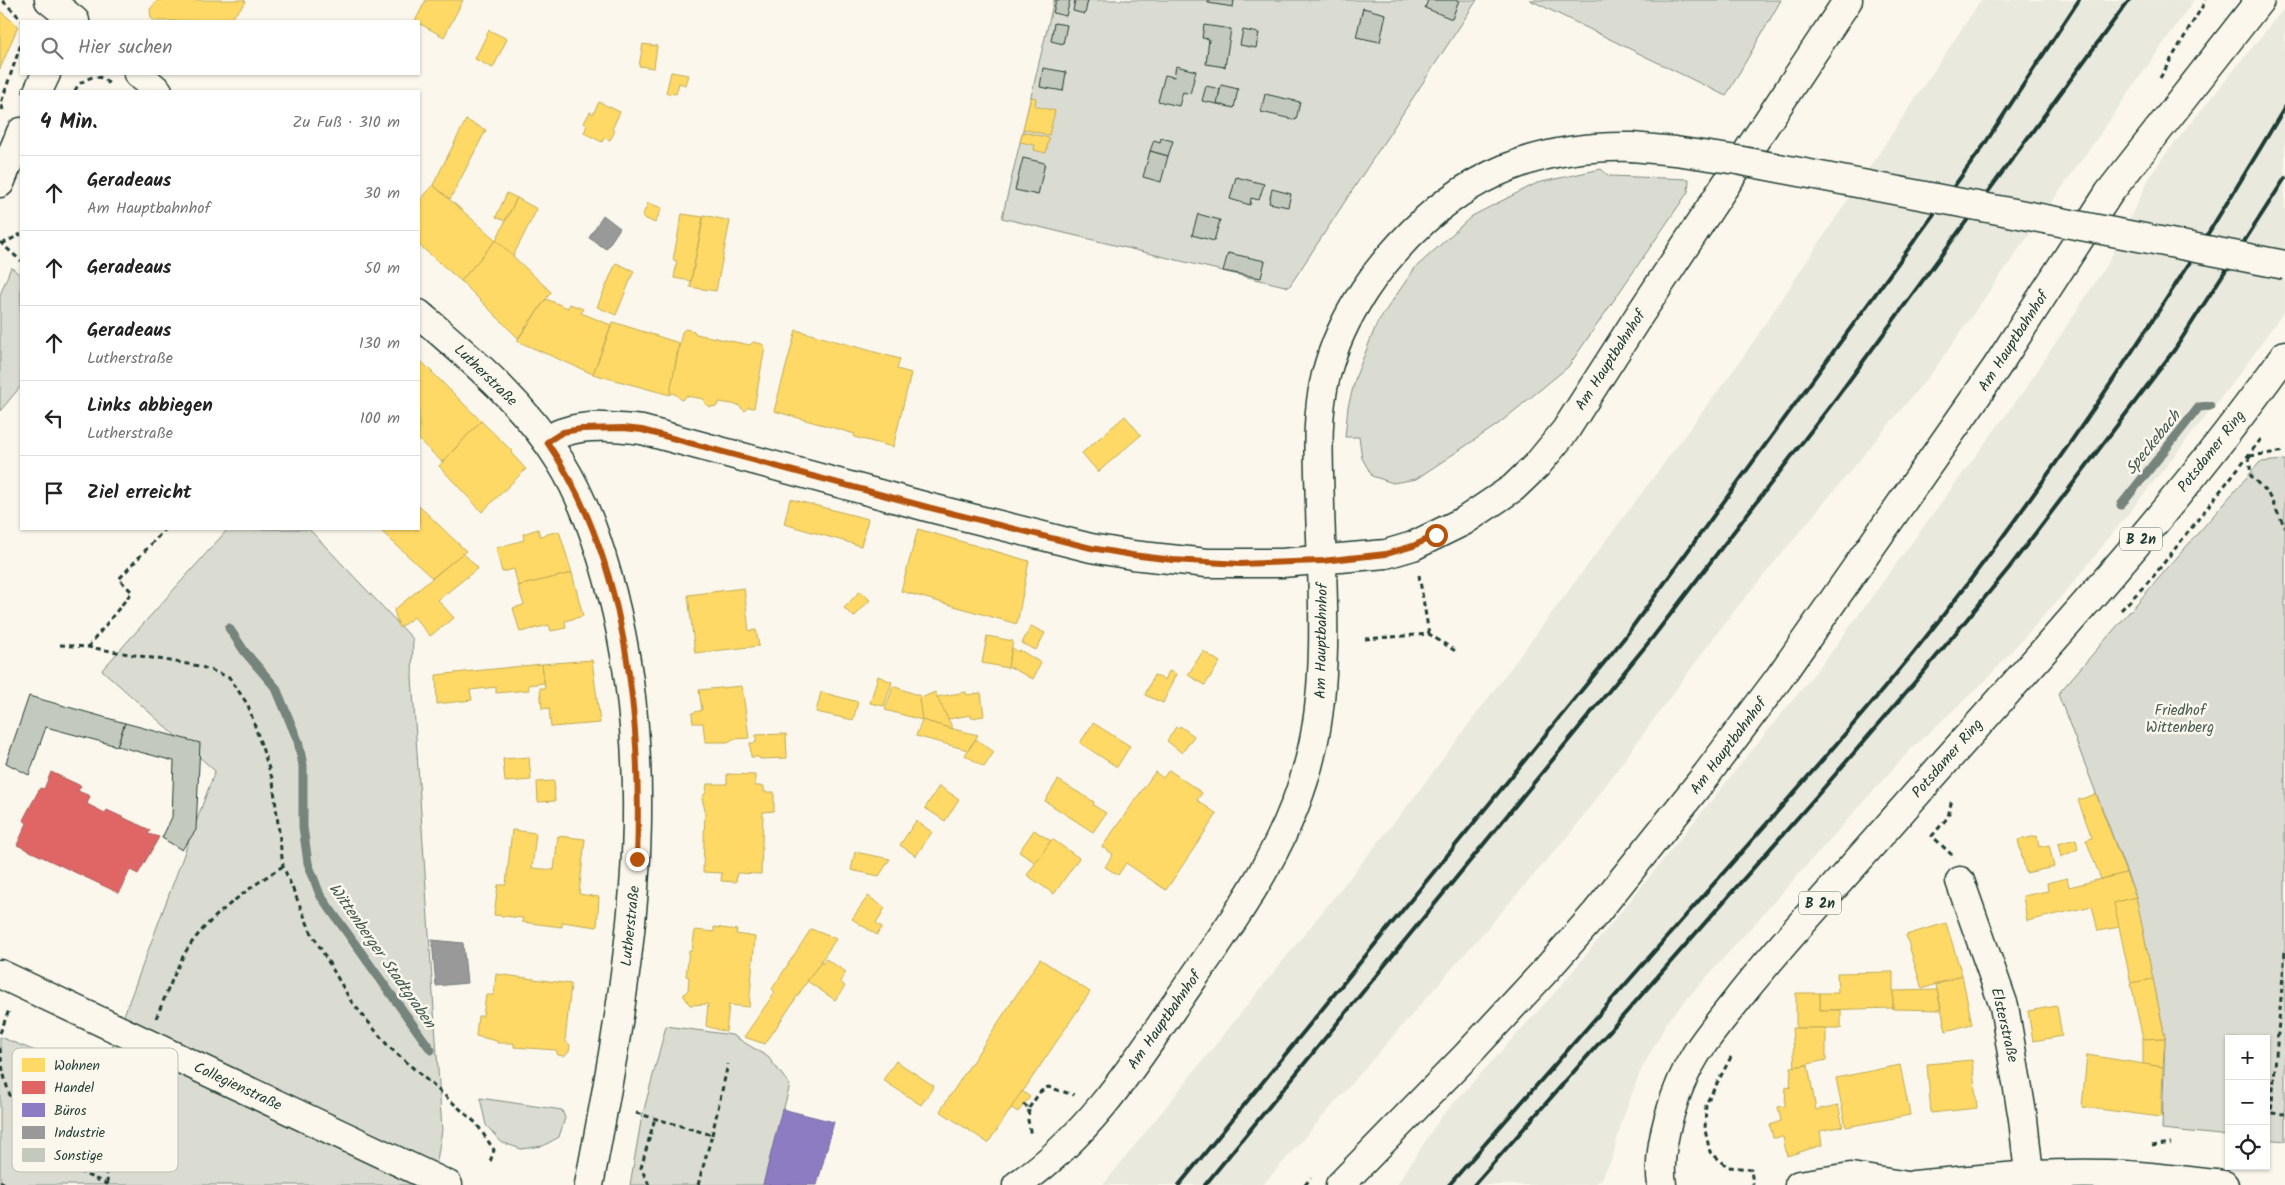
<!DOCTYPE html>
<html lang="de">
<head>
<meta charset="utf-8">
<style>
	:root { --surface:#fff; --page:#f6f6f6; --text:#222; --muted:#767676; --line:#e0e0e0 }
	body { margin:0; font-family:Kalam,sans-serif; background:var(--page); color:var(--text) }
	.controls { position:absolute; right:15px; bottom:15px; display:grid; overflow:hidden; border-radius:0px; box-shadow:0 1px 4px #0004 }
	.controls button { width:45px; height:45px; display:grid; place-items:center; padding:0; border:0; border-bottom:1px solid var(--line); background:var(--surface); color:var(--text); font:25px sans-serif }
	.stop { position:absolute; width:15px; height:15px; margin:-11px; border:4px solid #b45309; border-radius:50%; background:#fff }
	.stop.end { background:#b45309; border-color:#fff; box-shadow:0 1px 5px #0008 }
	.list { margin:0; padding:0; list-style:none }
	h2 { display:flex; justify-content:space-between; align-items:center; height:65px; margin:0; padding:0 20px; font-size:21px }
	h2 small { font-size:16px; font-weight:400; color:var(--muted) }
	.list li { display:grid; grid-template-columns:32px 1fr auto; gap:15px; align-items:center; box-sizing:border-box; height:75px; padding:0 20px; border-top:1px solid var(--line) }
	.list b { display:block; font-size:19px; white-space:nowrap }
	.list p { margin:0; font-size:16px; white-space:nowrap; color:var(--muted) }
	.list em { font-size:16px; font-style:normal; color:var(--muted) }
	.icon { flex:none; width:28px; height:28px; fill:none; stroke:currentColor; stroke-width:2; stroke-linecap:round; stroke-linejoin:round }
	.map { position:relative; flex:none; width:2285px; height:1185px; overflow:hidden }
	.search { position:absolute; background:var(--surface); box-shadow:0 1px 4px #0004; left:20px; top:20px; width:400px; height:55px; display:flex; align-items:center; gap:12px; box-sizing:border-box; padding:0 18px; border-radius:0px; color:var(--muted); font-size:19px }
	.panel { position:absolute; background:var(--surface); box-shadow:0 1px 4px #0004; left:20px; top:90px; width:400px; height:440px; border-radius:0px }
	.map>svg:first-child { display:block }
</style>
</head>
<body>
<div class="map">
<svg width="2285" height="1185" viewBox="0 0 2285 1185">
	<rect width="100%" height="100%" fill="#fbf7ec"/>
	<filter id="ink" filterUnits="userSpaceOnUse"><feTurbulence type="fractalNoise" baseFrequency=".02" numOctaves="2"/><feDisplacementMap in="SourceGraphic" scale="10" xChannelSelector="R" yChannelSelector="G"/><feConvolveMatrix kernelMatrix="1 2 1 2 8 2 1 2 1" color-interpolation-filters="sRGB"/></filter>
	<g filter="url(#ink)">
		<g fill="#eae9de">
			<polygon points="1981,0 2194,0 1934,370 1726,621 1573,830 1263,1185 1103,1185 1412,800 1741,360"/>
			<polygon points="2285,7 2285,310 2241,372 2074,582 1985,681 1911,749 1669,1019 1640,1072 1622,1121 1612,1159 1601,1179 1594,1185 1397,1185 1441,1117 1559,988 1826,659 2030,382 2109,261 2151,175 2164,156"/>
		</g>
		<g fill="#dbdcd1" stroke="#7d8c82">
			<polygon points="1054,0 1477,0 1289,287 1002,218"/>
			<polygon points="1530,0 1781,0 1726,96"/>
			<polygon points="1601,169 1609,176 1689,179 1688,192 1568,367 1497,425 1416,479 1393,483 1372,476 1362,458 1359,437 1345,437 1348,407 1356,376 1377,323 1415,268 1472,216 1537,183"/>
			<polygon points="11,267 21,276 21,386 0,411 0,295"/>
			<polygon points="2285,460 2285,1141 2266,1139 2266,1039 2229,1039 2229,1136 2162,1129 2165,1038 2136,897 2058,694 2260,462"/>
			<polygon points="228,529 309,529 413,639 412,677 442,1130 433,1185 0,1185 0,1037 101,1077 215,771 102,670"/>
			<polygon points="666,1026 732,1035 768,1057 790,1085 763,1185 630,1185 641,1121"/>
			<polygon points="480,1098 562,1110 565,1118 559,1137 543,1146 521,1149 501,1142 486,1125"/>
		</g>
		<g fill="#ffd966" stroke="#bcaa57">
			<polygon points="158,0 244,0 246,2 229,21 155,21 151,18 150,9"/>
			<polygon points="426,0 463,0 444,37 415,21"/>
			<polygon points="0,11 18,26 0,69"/>
			<polygon points="489,30 507,39 493,68 475,59"/>
			<polygon points="643,44 657,46 654,68 639,66"/>
			<polygon points="671,72 688,75 685,85 679,83 676,94 666,93"/>
			<polygon points="1031,97 1036,98 1035,106 1055,111 1049,135 1023,129"/>
			<polygon points="599,102 620,112 612,129 615,131 610,140 604,138 602,142 584,133 587,125 584,123 590,112 593,114"/>
			<polygon points="466,120 486,130 450,199 433,185"/>
			<polygon points="1023,132 1049,138 1046,153 1034,150 1035,145 1020,142"/>
			<polygon points="433,185 496,240 461,281 419,245 419,202"/>
			<polygon points="507,193 517,198 505,221 496,217"/>
			<polygon points="517,198 537,209 513,256 496,240"/>
			<polygon points="648,203 662,208 655,223 642,217"/>
			<polygon points="682,214 703,217 691,281 674,278 677,261 673,260"/>
			<polygon points="704,215 730,221 716,291 690,287"/>
			<polygon points="496,240 551,292 518,338 461,281"/>
			<polygon points="616,263 634,271 616,315 597,307"/>
			<polygon points="546,299 568,308 570,304 583,309 581,313 611,325 593,374 517,341"/>
			<polygon points="613,322 679,343 670,395 593,374"/>
			<polygon points="685,329 694,331 696,334 750,345 753,342 762,344 765,347 754,408 748,407 745,411 738,405 719,402 717,406 710,407 705,404 704,399 686,396 682,400 675,394 670,393 682,332"/>
			<polygon points="796,330 900,359 897,369 911,373 893,447 854,437 855,434 774,411"/>
			<polygon points="419,359 481,421 442,462 419,440"/>
			<polygon points="1125,416 1141,435 1098,472 1082,453"/>
			<polygon points="481,421 513,452 511,453 526,469 482,512 439,466"/>
			<polygon points="790,499 868,519 861,546 784,524"/>
			<polygon points="419,506 466,551 432,578 379,529 419,529"/>
			<polygon points="538,529 540,536 559,531 572,573 518,586 514,569 502,572 496,548 524,540 523,534"/>
			<polygon points="918,529 1029,561 1017,624 901,591"/>
			<polygon points="463,553 478,568 438,600 454,618 430,636 414,617 399,628 394,610"/>
			<polygon points="572,573 583,616 565,621 566,628 551,631 549,625 520,632 513,608 524,605 518,586"/>
			<polygon points="744,588 749,631 756,630 759,646 695,653 688,595"/>
			<polygon points="860,591 870,600 854,617 844,608"/>
			<polygon points="1031,626 1045,633 1036,650 1022,643"/>
			<polygon points="987,636 1013,641 1008,668 982,663"/>
			<polygon points="1012,648 1019,652 1020,650 1041,663 1033,679 1008,666"/>
			<polygon points="1203,651 1220,662 1205,685 1188,675"/>
			<polygon points="592,660 600,723 551,727 549,708 542,709 540,688 545,688 542,664"/>
			<polygon points="542,664 544,683 528,685 529,690 496,693 496,687 470,690 472,700 437,704 436,675"/>
			<polygon points="1169,671 1176,674 1163,703 1145,695 1154,675 1165,680"/>
			<polygon points="878,676 892,682 884,706 870,703"/>
			<polygon points="742,686 749,738 733,739 728,742 705,742 703,723 693,723 692,713 702,710 699,690"/>
			<polygon points="893,686 920,696 922,720 885,710"/>
			<polygon points="821,692 858,702 853,720 816,712"/>
			<polygon points="935,692 948,719 953,729 922,720 919,699"/>
			<polygon points="966,692 967,695 981,693 984,716 971,718 971,715 948,719 937,697"/>
			<polygon points="922,720 953,729 978,735 968,750 916,736"/>
			<polygon points="1093,723 1130,746 1117,767 1080,743"/>
			<polygon points="1180,726 1194,736 1182,753 1167,741 1176,727 1179,728"/>
			<polygon points="786,734 787,758 760,759 759,757 751,757 750,743 756,743 756,735"/>
			<polygon points="976,739 994,752 984,767 965,755"/>
			<polygon points="529,757 531,780 505,782 503,759"/>
			<polygon points="1169,770 1202,793 1197,800 1217,814 1166,890 1126,863 1118,875 1105,867 1113,854 1102,847 1155,772 1163,778"/>
			<polygon points="727,774 755,775 755,786 764,786 764,792 774,792 774,811 763,812 761,874 737,873 736,882 721,881 722,873 703,872 705,810 702,798 706,792 707,784 727,784"/>
			<polygon points="1058,780 1094,802 1093,805 1106,813 1093,832 1045,801"/>
			<polygon points="554,781 555,801 538,802 537,782"/>
			<polygon points="939,786 959,799 945,821 925,808"/>
			<polygon points="2096,794 2126,873 2101,879 2086,840 2092,838 2078,800"/>
			<polygon points="916,821 932,832 916,856 900,845"/>
			<polygon points="512,830 536,833 532,868 554,870 558,836 585,839 579,894 599,897 597,927 562,922 562,927 522,922 523,918 494,915 498,885 506,885"/>
			<polygon points="1034,830 1051,841 1036,863 1019,852"/>
			<polygon points="2037,836 2039,847 2049,845 2054,867 2026,873 2018,840"/>
			<polygon points="1052,839 1079,858 1054,894 1027,875"/>
			<polygon points="2076,839 2078,849 2061,857 2058,844"/>
			<polygon points="855,852 890,859 879,876 851,870"/>
			<polygon points="2126,873 2136,897 2114,903 2120,927 2098,931 2092,906 2027,921 2023,896 2048,891 2047,883 2067,878 2069,887"/>
			<polygon points="868,896 885,908 876,923 882,927 877,935 852,919"/>
			<polygon points="2136,897 2153,979 2131,983 2114,903"/>
			<polygon points="1946,923 1962,975 1922,989 1906,935"/>
			<polygon points="714,927 737,930 736,934 755,937 749,1007 729,1005 726,1032 706,1026 708,1004 690,1005 683,995 688,990 689,977 686,976 689,951 692,951 695,930 714,932"/>
			<polygon points="811,929 836,939 765,1044 744,1037 775,992 772,989"/>
			<polygon points="826,959 846,972 840,982 845,986 835,1000 807,981 821,962 823,963"/>
			<polygon points="1040,959 1090,992 988,1143 940,1111"/>
			<polygon points="1893,972 1893,1008 1820,1010 1820,993 1838,993 1837,973"/>
			<polygon points="496,974 571,984 565,1041 570,1045 569,1052 564,1056 558,1055 556,1050 514,1047 514,1043 497,1043 497,1041 476,1036 478,1016 483,1016 486,995 494,995"/>
			<polygon points="1962,975 1972,1024 1946,1031 1936,985"/>
			<polygon points="2153,979 2165,1038 2143,1039 2131,983"/>
			<polygon points="1937,990 1941,1010 1893,1009 1893,991"/>
			<polygon points="1796,993 1820,993 1820,1010 1841,1010 1841,1028 1796,1028"/>
			<polygon points="2057,1006 2062,1036 2033,1041 2028,1011"/>
			<polygon points="1792,1028 1826,1028 1826,1060 1795,1067"/>
			<polygon points="2165,1038 2163,1067 2143,1064 2143,1039"/>
			<polygon points="2087,1055 2163,1067 2161,1117 2082,1107"/>
			<polygon points="1972,1060 1977,1108 1931,1113 1927,1064"/>
			<polygon points="896,1061 934,1086 921,1105 883,1080"/>
			<polygon points="1808,1065 1816,1110 1838,1105 1843,1126 1820,1131 1822,1145 1787,1156 1783,1137 1773,1138 1770,1125 1781,1121 1778,1107 1785,1106 1786,1087 1790,1088 1791,1067"/>
			<polygon points="1900,1065 1910,1115 1846,1127 1836,1078"/>
			<polygon points="1022,1091 1030,1097 1018,1112 1011,1108"/>
		</g>
		<polygon fill="#e06666" stroke="#a65a57" points="51,772 81,786 78,791 90,796 87,804 105,813 107,810 150,830 148,834 159,837 138,874 130,870 119,893 17,845 27,823 23,820 40,788 44,789"/>
		<polygon fill="#8e7cc3" stroke="#6d6998" points="782,1109 834,1122 817,1185 763,1185"/>
		<g fill="#999" stroke="#747d7b">
			<polygon points="603,215 620,228 606,249 589,238"/>
			<polygon points="432,940 463,943 467,983 436,986"/>
		</g>
		<g fill="none" stroke-linecap="round" stroke-linejoin="round">
			<g stroke="#74847b" stroke-width="9">
				<polyline points="2121,505 2199,407 2210,406"/>
				<polyline points="229,628 245,652 276,688 298,741 303,765 303,827 308,863 320,895 431,1050"/>
			</g>
		</g>
		<g fill="#c4c9be" stroke="#1f3d34">
			<polygon points="1056,0 1070,0 1066,16 1053,13"/>
			<polygon points="1075,0 1088,0 1085,14 1073,11"/>
			<polygon points="1208,0 1234,0 1233,7 1208,3"/>
			<polygon points="1428,0 1459,0 1452,19 1425,8"/>
			<polygon points="1363,8 1386,14 1380,42 1356,37"/>
			<polygon points="1054,23 1067,25 1063,44 1051,41"/>
			<polygon points="1204,25 1231,29 1225,67 1206,64 1209,39 1202,38"/>
			<polygon points="1243,30 1259,33 1256,48 1240,45"/>
			<polygon points="1176,66 1196,71 1190,94 1183,92 1179,106 1158,101 1165,75 1174,77"/>
			<polygon points="1043,68 1066,72 1063,91 1040,87"/>
			<polygon points="1221,85 1238,89 1234,108 1217,104"/>
			<polygon points="1206,86 1220,89 1217,104 1202,101"/>
			<polygon points="1265,94 1300,102 1296,120 1261,112"/>
			<polygon points="1161,138 1173,141 1168,156 1150,151 1154,140 1160,142"/>
			<polygon points="1150,151 1168,156 1161,182 1143,177"/>
			<polygon points="1023,158 1045,163 1038,195 1015,190"/>
			<polygon points="1236,177 1264,184 1259,200 1251,198 1250,205 1230,199"/>
			<polygon points="1272,189 1291,194 1288,207 1269,203"/>
			<polygon points="1198,214 1220,220 1214,241 1192,235"/>
			<polygon points="1228,253 1265,261 1261,278 1223,271"/>
			<polygon points="29,696 125,723 117,746 46,727 29,775 6,763"/>
			<polygon points="125,723 200,743 196,830 182,850 162,838 172,817 174,761 117,746"/>
		</g>
		<g fill="none" stroke-linecap="round" stroke-linejoin="round">
			<g stroke="#1f3d34" stroke-width="31">
				<g id="minor">
					<polyline points="49,0 75,21"/>
					<polyline points="138,74 158,91"/>
					<polyline points="38,91 46,74"/>
					<polyline points="0,183 21,132"/>
					<path d="M419,314C471,359 523,402 560,461C585,501 600,547 612,593C663,793 627,986 589,1185"/>
					<path d="M547,441C552,438 558,433 564,432C588,424 617,427 642,430L931,508L1091,548L1132,555L1207,563H1282L1386,554L1413,546L1464,521L1513,488L1537,465L1565,431L1638,317L1848,0"/>
					<polyline points="1960,881 2004,1006 2023,1119 2029,1174"/>
					<polyline points="0,974 448,1185"/>
					<path d="M1017,1185C1088,1137 1134,1065 1181,996C1235,918 1294,839 1313,745C1329,671 1322,582 1320,507C1319,463 1315,418 1326,375C1341,315 1380,261 1425,220C1484,166 1553,145 1632,147"/>
					<polyline points="1340,1185 1466,1056 1546,970 1596,913 1707,774 1779,678 1996,368 2109,193 2260,0"/>
				</g>
			</g>
			<g stroke="#1f3d34" stroke-width="31">
				<g id="major">
					<path d="M1662,1185C1656,1146 1675,1087 1696,1054C1710,1032 1728,1012 1744,991C1786,939 1832,890 1876,840C2015,681 2162,527 2285,355"/>
					<polyline points="1799,1185 1851,1177 1902,1185"/>
					<path d="M1914,1185C1978,1179 2042,1172 2107,1174C2146,1175 2185,1181 2224,1185"/>
				</g>
			</g>
			<g stroke="#1f3d34" stroke-width="3" stroke-dasharray="5 4" stroke-linecap="butt">
				<polyline points="4,0 4,2 23,21"/>
				<polyline points="2160,78 2206,0"/>
				<path d="M75,91C78,82 92,74 102,78C105,79 109,84 111,86"/>
				<polyline points="3,110 1,103 21,44"/>
				<polyline points="0,242 21,261"/>
				<polyline points="2,244 21,234"/>
				<polyline points="2249,456 2251,476 2268,494 2285,527"/>
				<polyline points="2250,456 2285,451"/>
				<polyline points="1419,575 1429,634"/>
				<polyline points="2121,610 2152,578 2261,439"/>
				<polyline points="1365,639 1429,634 1457,652"/>
				<polyline points="60,645 88,647 199,666 229,677 248,705 273,781 283,866 311,932 351,1001 389,1047 476,1123 494,1150 489,1165"/>
				<polyline points="88,647 132,592 119,579 165,529"/>
				<polyline points="1952,855 1932,836 1948,817 1952,799"/>
				<polyline points="2285,952 2271,1113 2285,1114"/>
				<path d="M156,1018C165,998 177,965 188,948C209,916 252,886 283,866"/>
				<polyline points="0,1033 9,1010"/>
				<path d="M0,1048C5,1104 26,1138 74,1168C84,1175 97,1179 109,1185"/>
				<polyline points="1731,1057 1706,1104 1705,1130 1710,1152 1728,1167 1751,1169 1753,1185"/>
				<polyline points="1023,1104 1029,1108 1028,1120 1031,1136"/>
				<polyline points="1029,1108 1040,1092 1048,1087 1074,1095"/>
				<polyline points="636,1113 712,1135 698,1185"/>
				<polyline points="712,1135 728,1064"/>
				<polyline points="2152,1146 2171,1143"/>
				<polyline points="0,1181 7,1185"/>
				<path d="M108,1184C97,1137 114,1111 133,1069"/>
				<polyline points="649,1185 641,1168 655,1118"/>
				<polyline points="1305,1185 1311,1178"/>
			</g>
			<use href="#minor" stroke="#fbf7ec" stroke-width="28"/>
			<use href="#major" stroke="#fbf7ec" stroke-width="28"/>
			<g stroke="#1f3d34" stroke-width="4">
				<polyline points="1179,1185 1625,637 1982,148 2079,0"/>
				<polyline points="1205,1185 1653,637 1837,397 2129,0"/>
				<path d="M1449,1185C1546,1075 1643,965 1739,855C1798,788 1858,721 1914,652C2052,480 2173,296 2285,107"/>
				<polyline points="1474,1185 1822,790 1926,669 2009,568 2175,349 2285,178"/>
			</g>
			<g stroke="#1f3d34" stroke-width="31" stroke-linecap="butt">
				<polyline id="minor-bridge" points="1632,147 1675,151 1737,160 2285,265"/>
			</g>
			<use href="#minor-bridge" stroke="#fbf7ec" stroke-width="28"/>
		</g>
	</g>
	<g fill="none" stroke-linecap="round" stroke-linejoin="round" filter="url(#ink)">
		<path stroke="#b45309" stroke-width="6" d="M637,859C642,720 627,559 547,442L563,432L581,429L624,428L642,430L931,508L1091,548L1132,555L1173,560L1240,564L1322,561L1386,554L1413,546L1436,535"/>
	</g>
	<g text-anchor="middle" stroke-width="5" stroke-linejoin="round" paint-order="stroke">
		<g fill="#fbf7ec" stroke="#61756b" stroke-width="1">
			<rect x="2120" y="527.5" width="42" height="23" rx="4"/>
			<rect x="1799" y="891.5" width="42" height="23" rx="4"/>
		</g>
		<g font-size="14" font-weight="bold" fill="#1f3d34">
			<text x="2141" y="544">B 2n</text>
			<text x="1820" y="908">B 2n</text>
		</g>
		<g font-size="15" fill="#1f3d34" stroke="#fbf7ec">
			<text transform="translate(2013 341) rotate(-57)" y="5">Am Hauptbahnhof</text>
			<text transform="translate(1610 360) rotate(-57)" y="5">Am Hauptbahnhof</text>
			<text transform="translate(486 375) rotate(44)" y="5">Lutherstraße</text>
			<text transform="translate(2211 451) rotate(-52)" y="5">Potsdamer Ring</text>
			<text transform="translate(1321 641) rotate(-89)" y="5">Am Hauptbahnhof</text>
			<text transform="translate(1728 746) rotate(-53)" y="5">Am Hauptbahnhof</text>
			<text transform="translate(1947 758) rotate(-49)" y="5">Potsdamer Ring</text>
			<text transform="translate(630 926) rotate(-84)" y="5">Lutherstraße</text>
			<text transform="translate(1164 1020) rotate(-55)" y="5">Am Hauptbahnhof</text>
			<text transform="translate(2005 1025) rotate(77)" y="5">Elsterstraße</text>
			<text transform="translate(238 1086) rotate(25)" y="5">Collegienstraße</text>
		</g>
		<g font-size="15" fill="#455d53" stroke="#fbf7ec">
			<text x="2180" y="715">Friedhof<tspan x="2180" dy="17">Wittenberg</tspan></text>
		</g>
		<g font-size="16" font-style="italic" fill="#425b52" stroke="#fbf7ec">
			<text transform="translate(2152 442) rotate(-51)" y="6">Speckebach</text>
			<text transform="translate(383 955) rotate(55)" y="6">Wittenberger Stadtgraben</text>
		</g>
	</g>
	<rect x="12" y="1048" width="166" height="124" rx="8" fill="#fbf7ec" stroke="#b9bfb5" stroke-width="1"/>
	<rect x="22" y="1058" width="23" height="14" fill="#ffd966"/>
	<rect x="22" y="1081" width="23" height="13" fill="#e06666"/>
	<rect x="22" y="1103" width="23" height="14" fill="#8e7cc3"/>
	<rect x="22" y="1126" width="23" height="13" fill="#999"/>
	<rect x="22" y="1148" width="23" height="14" fill="#c4c9be"/>
	<g font-size="14" fill="#1f3d34">
		<text x="54" y="1070">Wohnen</text>
		<text x="54" y="1092">Handel</text>
		<text x="54" y="1115">Büros</text>
		<text x="54" y="1137">Industrie</text>
		<text x="54" y="1160">Sonstige</text>
	</g>
</svg>
<div class="controls">
<button>+</button>
<button>−</button>
<button><svg class="icon" aria-label="locate" viewBox="0 0 24 24"><circle cx="12" cy="12" r="6"/><path d="M12 2v4M12 18v4M2 12h4M18 12h4"/></svg></button>
</div>
<div class="stop" style="left:1436px;top:535px"></div>
<div class="stop end" style="left:637px;top:859px"></div>
<div class="search"><svg class="icon" aria-label="search" viewBox="0 0 24 24"><circle cx="10" cy="10" r="6"/><path d="M15 15l6 6"/></svg>Hier suchen</div>
<section class="panel">
<h2>4 Min.<small>Zu Fuß · 310 m</small></h2>
<ul class="list">
<li><svg class="icon" aria-label="ahead" viewBox="0 0 24 24"><path d="M12 20V5M6 11l6-6 6 6"/></svg><div><b>Geradeaus</b><p>Am Hauptbahnhof</p></div><em>30 m</em></li>
<li><svg class="icon" aria-label="ahead" viewBox="0 0 24 24"><path d="M12 20V5M6 11l6-6 6 6"/></svg><div><b>Geradeaus</b></div><em>50 m</em></li>
<li><svg class="icon" aria-label="ahead" viewBox="0 0 24 24"><path d="M12 20V5M6 11l6-6 6 6"/></svg><div><b>Geradeaus</b><p>Lutherstraße</p></div><em>130 m</em></li>
<li><svg class="icon" aria-label="left" viewBox="0 0 24 24"><path d="M17 20v-9H6M10 6l-5 5 5 5"/></svg><div><b>Links abbiegen</b><p>Lutherstraße</p></div><em>100 m</em></li>
<li><svg class="icon" aria-label="arrive" viewBox="0 0 24 24"><path d="M6 21V4h12l-3 4 3 4H6"/></svg><div><b>Ziel erreicht</b></div></li>
</ul>
</section>
</div>
</body>
</html>
